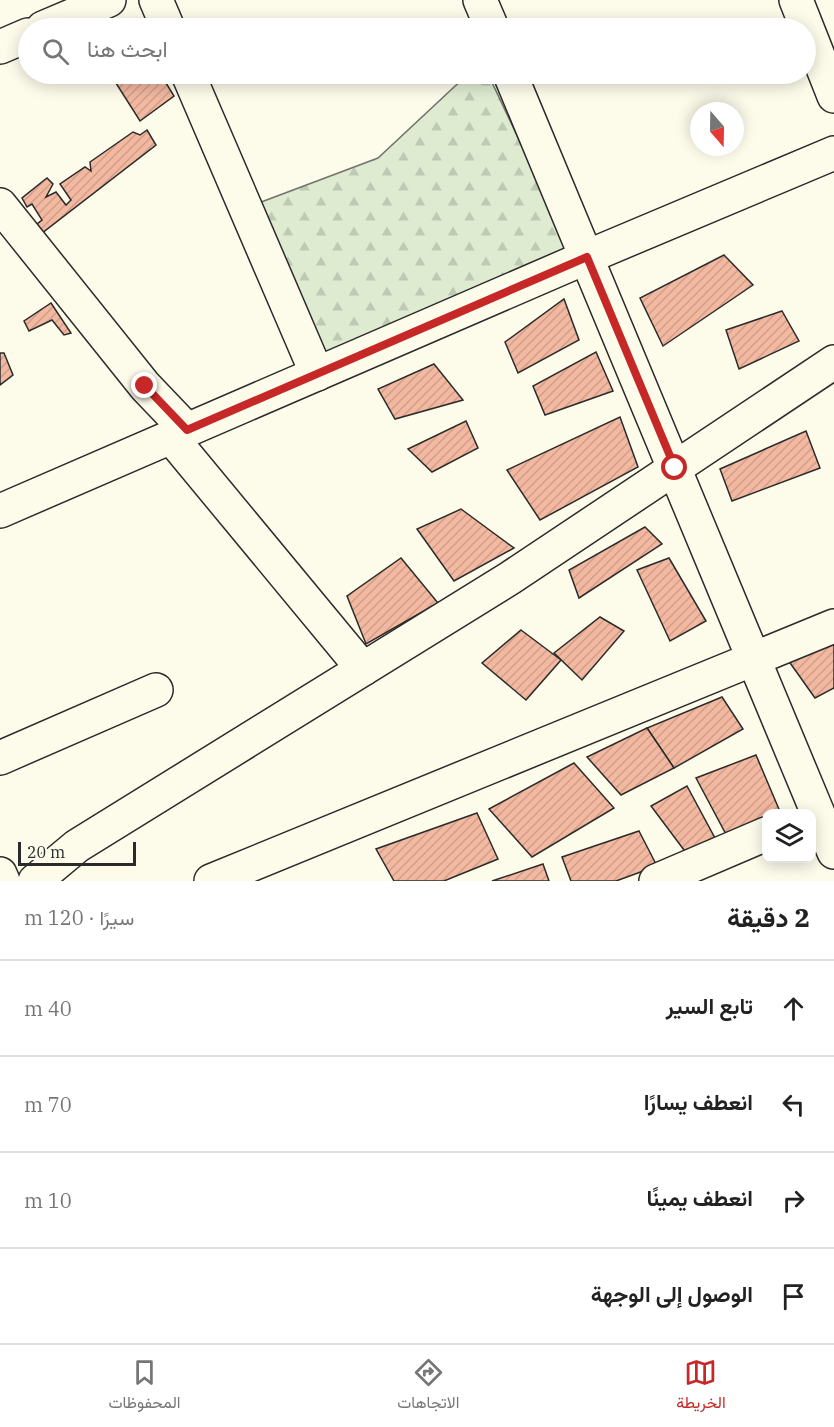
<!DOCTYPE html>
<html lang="ar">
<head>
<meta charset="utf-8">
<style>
	:root { --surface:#fff; --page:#f2f2f2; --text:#222; --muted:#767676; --line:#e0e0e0; --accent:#c62828 }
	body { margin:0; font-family:"IBM Plex Serif",Vazirmatn,serif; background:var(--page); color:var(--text); direction:rtl }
	.controls { position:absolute; right:18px; bottom:18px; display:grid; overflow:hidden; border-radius:12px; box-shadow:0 3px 15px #0003 }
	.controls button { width:54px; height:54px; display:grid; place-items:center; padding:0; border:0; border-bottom:2px solid var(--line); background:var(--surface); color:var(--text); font:30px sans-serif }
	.compass { position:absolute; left:690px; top:102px; width:54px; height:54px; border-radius:50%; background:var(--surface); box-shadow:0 3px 15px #0003; rotate:160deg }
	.scale { position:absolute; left:18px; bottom:15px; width:118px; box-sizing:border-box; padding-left:6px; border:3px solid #2b2b2b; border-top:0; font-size:16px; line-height:21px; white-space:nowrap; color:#2b2b2b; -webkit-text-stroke:4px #fdfbea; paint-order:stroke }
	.stop { position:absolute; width:18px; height:18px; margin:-14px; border:4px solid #c62828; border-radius:50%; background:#fff }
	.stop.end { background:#c62828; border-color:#fff; box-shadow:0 2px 6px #0008 }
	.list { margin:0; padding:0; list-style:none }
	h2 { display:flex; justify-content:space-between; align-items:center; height:78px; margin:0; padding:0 24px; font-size:26px }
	h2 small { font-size:20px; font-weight:400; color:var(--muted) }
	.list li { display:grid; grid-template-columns:39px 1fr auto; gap:18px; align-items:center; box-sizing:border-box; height:96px; padding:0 24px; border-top:2px solid var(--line) }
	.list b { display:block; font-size:22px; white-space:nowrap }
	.list em { font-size:20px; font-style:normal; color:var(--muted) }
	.icon { flex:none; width:33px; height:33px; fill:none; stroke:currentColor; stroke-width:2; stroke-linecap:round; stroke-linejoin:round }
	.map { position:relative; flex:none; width:834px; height:881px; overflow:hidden; direction:ltr }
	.search { position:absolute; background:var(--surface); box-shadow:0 3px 15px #0003; left:18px; right:18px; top:18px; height:66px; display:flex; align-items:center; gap:15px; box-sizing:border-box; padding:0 21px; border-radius:33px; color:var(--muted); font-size:22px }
	.sheet { height:462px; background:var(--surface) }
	nav { display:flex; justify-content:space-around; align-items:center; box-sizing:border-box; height:84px; border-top:2px solid var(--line); background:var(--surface); font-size:16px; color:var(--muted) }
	nav a { display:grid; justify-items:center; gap:3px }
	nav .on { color:var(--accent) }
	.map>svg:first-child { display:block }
</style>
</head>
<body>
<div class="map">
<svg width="834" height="881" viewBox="0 0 834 881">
	<defs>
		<pattern id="forest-firs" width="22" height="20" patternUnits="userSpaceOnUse" patternTransform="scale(1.5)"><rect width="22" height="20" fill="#deebd1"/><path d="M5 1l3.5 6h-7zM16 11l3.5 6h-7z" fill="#bfcab4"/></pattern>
		<pattern id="building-hatch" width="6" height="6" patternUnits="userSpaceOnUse" patternTransform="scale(1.5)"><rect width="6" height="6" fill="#f2b8a0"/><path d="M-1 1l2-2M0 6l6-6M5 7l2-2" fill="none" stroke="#d09e8a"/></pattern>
	</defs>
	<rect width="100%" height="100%" fill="#fdfbea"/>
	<polygon fill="url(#forest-firs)" stroke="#74746e" stroke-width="1.5" points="468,74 488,74 572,252 326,356 256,204 378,158"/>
	<g fill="url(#building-hatch)" stroke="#2b2b2b" stroke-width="1.5">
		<polygon points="95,18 101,27 124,22 127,28 72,28"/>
		<polygon points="125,74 168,74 172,80 166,83 174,96 140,121 114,80"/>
		<polygon points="147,130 156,145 42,233 37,224 42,220 32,204 27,207 22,198 47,178 53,184 46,197 56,192 66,205 71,200 60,184 85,167 91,171 90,162 133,132 140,135"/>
		<polygon points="724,255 753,285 663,346 640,298"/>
		<polygon points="564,299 579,340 518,373 505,342"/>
		<polygon points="51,303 71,333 64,335 52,320 29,331 24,321"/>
		<polygon points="782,311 799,341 739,369 726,330"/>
		<polygon points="596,352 613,391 545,415 533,386"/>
		<polygon points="0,353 4,353 13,375 0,385"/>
		<polygon points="434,364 463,400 395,419 378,389"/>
		<polygon points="620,417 638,467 540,520 507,470"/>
		<polygon points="466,421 478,448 432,472 408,449"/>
		<polygon points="806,431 820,468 732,501 720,469"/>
		<polygon points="461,509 514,548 454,581 417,529"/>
		<polygon points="645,527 662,544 579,598 569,570"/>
		<polygon points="401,558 438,603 366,644 347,596"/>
		<polygon points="669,558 706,621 670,641 637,570"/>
		<polygon points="600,617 624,631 582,680 554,653"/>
		<polygon points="521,630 561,660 526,700 482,663"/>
		<polygon points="834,641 834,688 815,698 788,660"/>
		<polygon points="722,697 743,729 674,768 647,728"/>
		<polygon points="647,728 674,768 621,795 587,757"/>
		<polygon points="756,755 781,814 766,814 766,821 728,838 696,778"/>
		<polygon points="574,763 614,808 532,857 489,809"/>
		<polygon points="687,786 716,840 687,854 651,806"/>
		<polygon points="477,813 498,859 444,881 394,881 376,849"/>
		<polygon points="639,831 657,866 616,881 571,881 562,857"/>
		<polygon points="543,864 549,881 492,881"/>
	</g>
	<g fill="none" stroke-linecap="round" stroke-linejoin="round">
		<g stroke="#2b2b2b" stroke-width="36">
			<g id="street">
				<polyline points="156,0 168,28"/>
				<polyline points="480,0 492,28"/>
				<polyline points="796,0 834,96"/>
				<polyline points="43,28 109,0"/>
				<polyline points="0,47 28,35"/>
				<polyline points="188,74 317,374"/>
				<polyline points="510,74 834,852"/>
				<polyline points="0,205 145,386 187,430"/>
				<polyline points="171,437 363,669"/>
				<polyline points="0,511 587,257 834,153"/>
				<polyline points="0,758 156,690"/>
				<polyline points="0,874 3,881"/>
				<polyline points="35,881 77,846 510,578 834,362"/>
				<polyline points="211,881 834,626"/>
				<polyline points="656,881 766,834"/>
			</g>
		</g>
		<use href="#street" stroke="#fdfbea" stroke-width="33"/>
	</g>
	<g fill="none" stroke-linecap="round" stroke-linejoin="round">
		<polyline stroke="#c62828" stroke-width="8" points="145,386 187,430 587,257 675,468"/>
	</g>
</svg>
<div class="controls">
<button><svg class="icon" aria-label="layers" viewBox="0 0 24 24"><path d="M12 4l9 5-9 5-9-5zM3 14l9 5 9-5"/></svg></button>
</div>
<svg class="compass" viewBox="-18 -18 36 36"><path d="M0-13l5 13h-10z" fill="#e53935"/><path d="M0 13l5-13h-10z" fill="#767676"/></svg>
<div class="scale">20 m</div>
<div class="stop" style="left:675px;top:468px"></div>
<div class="stop end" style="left:145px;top:386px"></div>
<div class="search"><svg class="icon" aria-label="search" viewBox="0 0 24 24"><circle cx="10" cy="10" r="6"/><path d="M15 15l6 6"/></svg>ابحث هنا</div>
</div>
<section class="sheet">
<h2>2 دقيقة<small>سيرًا · 120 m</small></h2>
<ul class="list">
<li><svg class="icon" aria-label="ahead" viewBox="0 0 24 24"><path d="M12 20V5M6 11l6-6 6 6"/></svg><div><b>تابع السير</b></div><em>40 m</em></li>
<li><svg class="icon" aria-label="left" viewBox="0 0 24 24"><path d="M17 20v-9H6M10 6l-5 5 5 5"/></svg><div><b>انعطف يسارًا</b></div><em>70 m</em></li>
<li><svg class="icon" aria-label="right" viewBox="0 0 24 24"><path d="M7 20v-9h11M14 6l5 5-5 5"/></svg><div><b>انعطف يمينًا</b></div><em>10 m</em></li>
<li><svg class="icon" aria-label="arrive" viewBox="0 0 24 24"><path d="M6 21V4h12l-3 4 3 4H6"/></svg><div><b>الوصول إلى الوجهة</b></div></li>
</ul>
</section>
<nav>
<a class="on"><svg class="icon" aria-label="map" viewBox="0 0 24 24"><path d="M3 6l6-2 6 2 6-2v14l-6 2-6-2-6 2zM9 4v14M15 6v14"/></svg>الخريطة</a>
<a><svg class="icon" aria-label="directions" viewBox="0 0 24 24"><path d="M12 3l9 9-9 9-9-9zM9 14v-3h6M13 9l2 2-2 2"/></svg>الاتجاهات</a>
<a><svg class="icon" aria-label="saved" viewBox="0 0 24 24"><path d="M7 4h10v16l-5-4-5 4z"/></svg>المحفوظات</a>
</nav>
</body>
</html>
